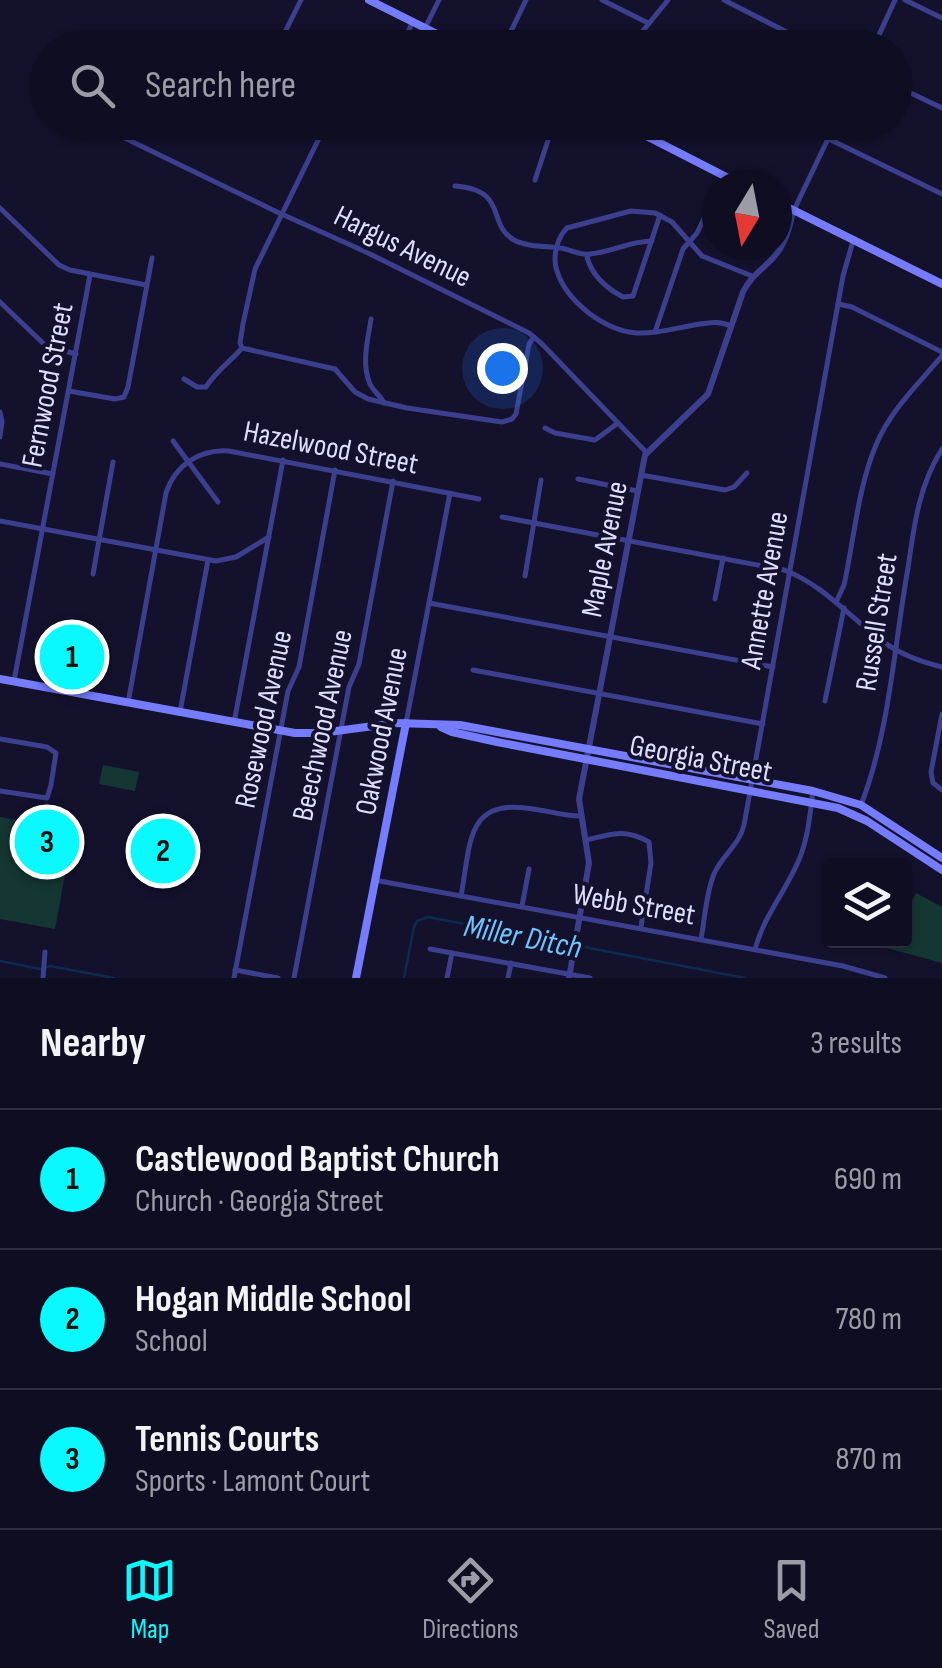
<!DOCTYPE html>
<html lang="en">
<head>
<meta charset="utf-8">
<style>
	:root { --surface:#0f0d22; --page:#1d1b2f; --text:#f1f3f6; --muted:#9b9ca5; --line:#2f2d40; --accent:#0af9ff }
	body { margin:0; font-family:"Sofia Sans Condensed",sans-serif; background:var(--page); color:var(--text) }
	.controls { position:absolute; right:30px; bottom:30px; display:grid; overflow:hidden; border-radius:10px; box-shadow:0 2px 8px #0004 }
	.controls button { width:90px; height:90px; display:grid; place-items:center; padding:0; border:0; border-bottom:2px solid var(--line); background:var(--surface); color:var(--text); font:50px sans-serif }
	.compass { position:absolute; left:702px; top:170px; width:90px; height:90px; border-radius:50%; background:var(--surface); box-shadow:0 2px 8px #0004; rotate:190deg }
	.you { position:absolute; left:502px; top:368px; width:35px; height:35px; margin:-25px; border:8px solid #fff; border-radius:50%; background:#1a73e8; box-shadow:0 0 0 15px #1a73e833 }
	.badge { display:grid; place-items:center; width:65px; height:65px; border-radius:50%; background:var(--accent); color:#111; font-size:32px; font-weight:700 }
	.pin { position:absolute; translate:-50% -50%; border:5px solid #fff; box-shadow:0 2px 10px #0006 }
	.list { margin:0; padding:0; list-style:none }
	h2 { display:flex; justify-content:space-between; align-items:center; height:130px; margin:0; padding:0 40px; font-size:42px }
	h2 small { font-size:32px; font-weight:400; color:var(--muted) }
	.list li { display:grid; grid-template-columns:65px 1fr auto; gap:30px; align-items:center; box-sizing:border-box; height:140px; padding:0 40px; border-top:2px solid var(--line) }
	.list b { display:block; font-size:38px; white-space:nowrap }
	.list p { margin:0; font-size:32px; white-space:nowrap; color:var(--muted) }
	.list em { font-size:32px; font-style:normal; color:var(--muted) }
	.icon { flex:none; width:55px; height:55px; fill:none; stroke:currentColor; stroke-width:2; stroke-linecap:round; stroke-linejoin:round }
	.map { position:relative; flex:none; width:942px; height:978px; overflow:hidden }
	.search { position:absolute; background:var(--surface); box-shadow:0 2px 8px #0004; left:30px; right:30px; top:30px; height:110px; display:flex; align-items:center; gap:25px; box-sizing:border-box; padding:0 35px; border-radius:55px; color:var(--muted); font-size:38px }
	.sheet { height:550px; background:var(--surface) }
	nav { display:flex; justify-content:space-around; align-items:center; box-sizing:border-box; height:140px; border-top:2px solid var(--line); background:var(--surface); font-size:28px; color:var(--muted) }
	nav a { display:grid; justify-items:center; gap:5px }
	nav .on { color:var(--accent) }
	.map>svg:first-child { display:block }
</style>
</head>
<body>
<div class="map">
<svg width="942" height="978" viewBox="0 0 942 978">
	<rect width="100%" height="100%" fill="#14112d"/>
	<g fill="#143733">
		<polygon points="103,765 139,772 135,791 99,784"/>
		<polygon points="0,817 73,831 55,929 0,919"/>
		<polygon points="916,893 942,907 942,963 887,948 891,941 904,941 905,915"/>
	</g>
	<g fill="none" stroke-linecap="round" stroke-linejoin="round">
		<g stroke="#0d2b51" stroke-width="2.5">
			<polyline points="0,961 40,969 50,966 114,978"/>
			<polyline points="404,978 414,927 417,921 428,917 745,978"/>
		</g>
		<g stroke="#3c3f8d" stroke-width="5">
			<polyline points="602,0 648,23"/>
			<polyline points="724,0 818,48"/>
			<polyline points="905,0 942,18"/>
			<polyline points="425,28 439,0"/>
			<polyline points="249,36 271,48"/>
			<polyline points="277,48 301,0"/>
			<polyline points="401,48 412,23"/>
			<polyline points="503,48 526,0"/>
			<polyline points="629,48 668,0"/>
			<polyline points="873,48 895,0"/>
			<polyline points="894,85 942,108"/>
			<polyline points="327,122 255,269 243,324 240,343 242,348 335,369 355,392 368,399 407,408 502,422 512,419 516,414 529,344 534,337"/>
			<polyline points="794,122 942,194"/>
			<polyline points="106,129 277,212 366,252 529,333 542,344 646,452"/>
			<polyline points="535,180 554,122"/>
			<polyline points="720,185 725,176"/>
			<path d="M455,186C509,190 486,224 514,240C527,247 545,246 560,248C570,249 580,256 590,254C612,252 630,241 652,241"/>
			<polyline points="0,208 59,265 70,270 146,285"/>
			<polyline points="794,210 836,122"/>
			<path d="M587,257C592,276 606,288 623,297L633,296L660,215"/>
			<polyline points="0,302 46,346 76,354"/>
			<polyline points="838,304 852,307 942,352"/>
			<path d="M371,319C368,339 361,364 370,384C373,391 381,396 384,403"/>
			<path d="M731,326C718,320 708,323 694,325C650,333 629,342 590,314C576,303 562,288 557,271C552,257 557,238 567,228L631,211L655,213L672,222L702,256L752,276"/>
			<polyline points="655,332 683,249 697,233 717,191"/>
			<path d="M184,379L197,387H206C215,372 230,362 242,348"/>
			<polyline points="69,391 115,399 124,397 128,387 152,258"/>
			<polyline points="0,412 2,422 0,437"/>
			<polyline points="545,428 555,433 595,440 618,423"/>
			<polyline points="173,441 218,502"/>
			<polyline points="0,464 53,474"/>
			<polyline points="641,475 725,490 734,487 747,473"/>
			<polyline points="578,479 637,491"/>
			<path d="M502,517L784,570C824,585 850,618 885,643C902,655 921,662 942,667"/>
			<polyline points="0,521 216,561 236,557 269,537"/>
			<polyline points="93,574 113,462"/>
			<polyline points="525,576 541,480"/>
			<polyline points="715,599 723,558"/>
			<path d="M837,600L844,585C854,540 858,487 876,445C890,411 918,384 942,356"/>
			<polyline points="429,603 773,667"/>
			<polyline points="473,670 763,724"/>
			<polyline points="14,681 90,275"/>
			<polyline points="825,701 844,608"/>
			<path d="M128,703L166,493C175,465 200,449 229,451L479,499"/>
			<polyline points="180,712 208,560"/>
			<polyline points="942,714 931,772 933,783 942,790"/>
			<polyline points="234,723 283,460"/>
			<polyline points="406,723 450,493"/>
			<polyline points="0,739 47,747 56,753 51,785 47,798 0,791"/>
			<path d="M861,805C890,730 894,646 908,568C914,526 919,485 942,449"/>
			<path d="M586,840C612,834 625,828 649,842L651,863L641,927"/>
			<polyline points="374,880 843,966 885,978"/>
			<path d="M461,896C471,844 465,797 533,809C549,811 564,816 580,816"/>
			<polyline points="522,906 529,869"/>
			<path d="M701,939C705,918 706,893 714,874C722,855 739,846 744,825L843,276L853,241"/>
			<polyline points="430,949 590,978"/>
			<path d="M755,949C765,914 784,894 798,862C808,840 810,814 813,791"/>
			<polyline points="235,970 278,978"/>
			<polyline points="43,978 45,952"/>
			<polyline points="234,978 288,691 299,667 335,470"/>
			<polyline points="294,978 349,687 359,664 393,481"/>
			<polyline points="447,978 452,953"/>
			<polyline points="508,978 511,963"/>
		</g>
		<path stroke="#3c3f8d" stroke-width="6" d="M569,978L589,863L579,799L645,455L708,394L743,292C750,278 759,272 770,261C784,248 790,229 793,210"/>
		<g stroke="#757cff" stroke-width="8">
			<polyline points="369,0 465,48"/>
			<polyline points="619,122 742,185"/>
			<polyline points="777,202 942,284"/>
			<polyline points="0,679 295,733 321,733 396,723 460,725 813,791 861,805 942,858"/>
			<polyline points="441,727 452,732 497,742 838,808 867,821 942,870"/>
			<polyline points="356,978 406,723"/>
		</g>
	</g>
	<g text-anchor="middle" stroke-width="8" stroke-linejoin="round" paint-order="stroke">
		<g font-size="30" fill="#dfdeff" stroke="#14112d">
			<text transform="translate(403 246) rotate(26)" y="10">Hargus Avenue</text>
			<text transform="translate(47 385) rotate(-79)" y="10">Fernwood Street</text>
			<text transform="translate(331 447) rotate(11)" y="10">Hazelwood Street</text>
			<text transform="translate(604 549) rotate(-79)" y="10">Maple Avenue</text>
			<text transform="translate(764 590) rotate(-80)" y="10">Annette Avenue</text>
			<text transform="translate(876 622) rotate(-81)" y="10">Russell Street</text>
			<text transform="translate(263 719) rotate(-78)" y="10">Rosewood Avenue</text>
			<text transform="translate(322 725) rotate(-78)" y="10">Beechwood Avenue</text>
			<text transform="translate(381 731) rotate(-79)" y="10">Oakwood Avenue</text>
			<text transform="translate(701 758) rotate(11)" y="10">Georgia Street</text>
			<text transform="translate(634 904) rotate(10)" y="10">Webb Street</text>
		</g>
		<g font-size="32" font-style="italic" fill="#6cc6ff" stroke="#14112d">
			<text transform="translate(523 936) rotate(11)" y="11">Miller Ditch</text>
		</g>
	</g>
</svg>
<div class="controls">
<button><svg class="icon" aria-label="layers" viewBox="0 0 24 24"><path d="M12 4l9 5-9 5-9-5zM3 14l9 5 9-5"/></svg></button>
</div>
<svg class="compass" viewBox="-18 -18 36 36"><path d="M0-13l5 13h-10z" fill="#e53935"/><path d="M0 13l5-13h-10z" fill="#9b9ca5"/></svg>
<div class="you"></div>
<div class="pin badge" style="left:72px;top:657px">1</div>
<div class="pin badge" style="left:163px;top:851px">2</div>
<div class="pin badge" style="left:47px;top:842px">3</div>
<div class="search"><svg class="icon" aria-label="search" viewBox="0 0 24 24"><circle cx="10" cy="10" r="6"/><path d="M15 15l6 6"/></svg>Search here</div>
</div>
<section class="sheet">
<h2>Nearby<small>3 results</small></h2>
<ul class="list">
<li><span class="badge">1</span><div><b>Castlewood Baptist Church</b><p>Church · Georgia Street</p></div><em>690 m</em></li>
<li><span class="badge">2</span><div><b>Hogan Middle School</b><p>School</p></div><em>780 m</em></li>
<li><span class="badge">3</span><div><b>Tennis Courts</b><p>Sports · Lamont Court</p></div><em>870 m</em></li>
</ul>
</section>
<nav>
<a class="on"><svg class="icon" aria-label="map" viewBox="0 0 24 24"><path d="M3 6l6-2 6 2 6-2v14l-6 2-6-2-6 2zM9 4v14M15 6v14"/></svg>Map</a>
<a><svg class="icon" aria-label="directions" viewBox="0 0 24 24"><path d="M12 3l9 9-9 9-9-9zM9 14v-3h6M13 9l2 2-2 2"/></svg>Directions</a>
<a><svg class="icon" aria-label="saved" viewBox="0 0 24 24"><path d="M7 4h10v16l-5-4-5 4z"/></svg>Saved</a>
</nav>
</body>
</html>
